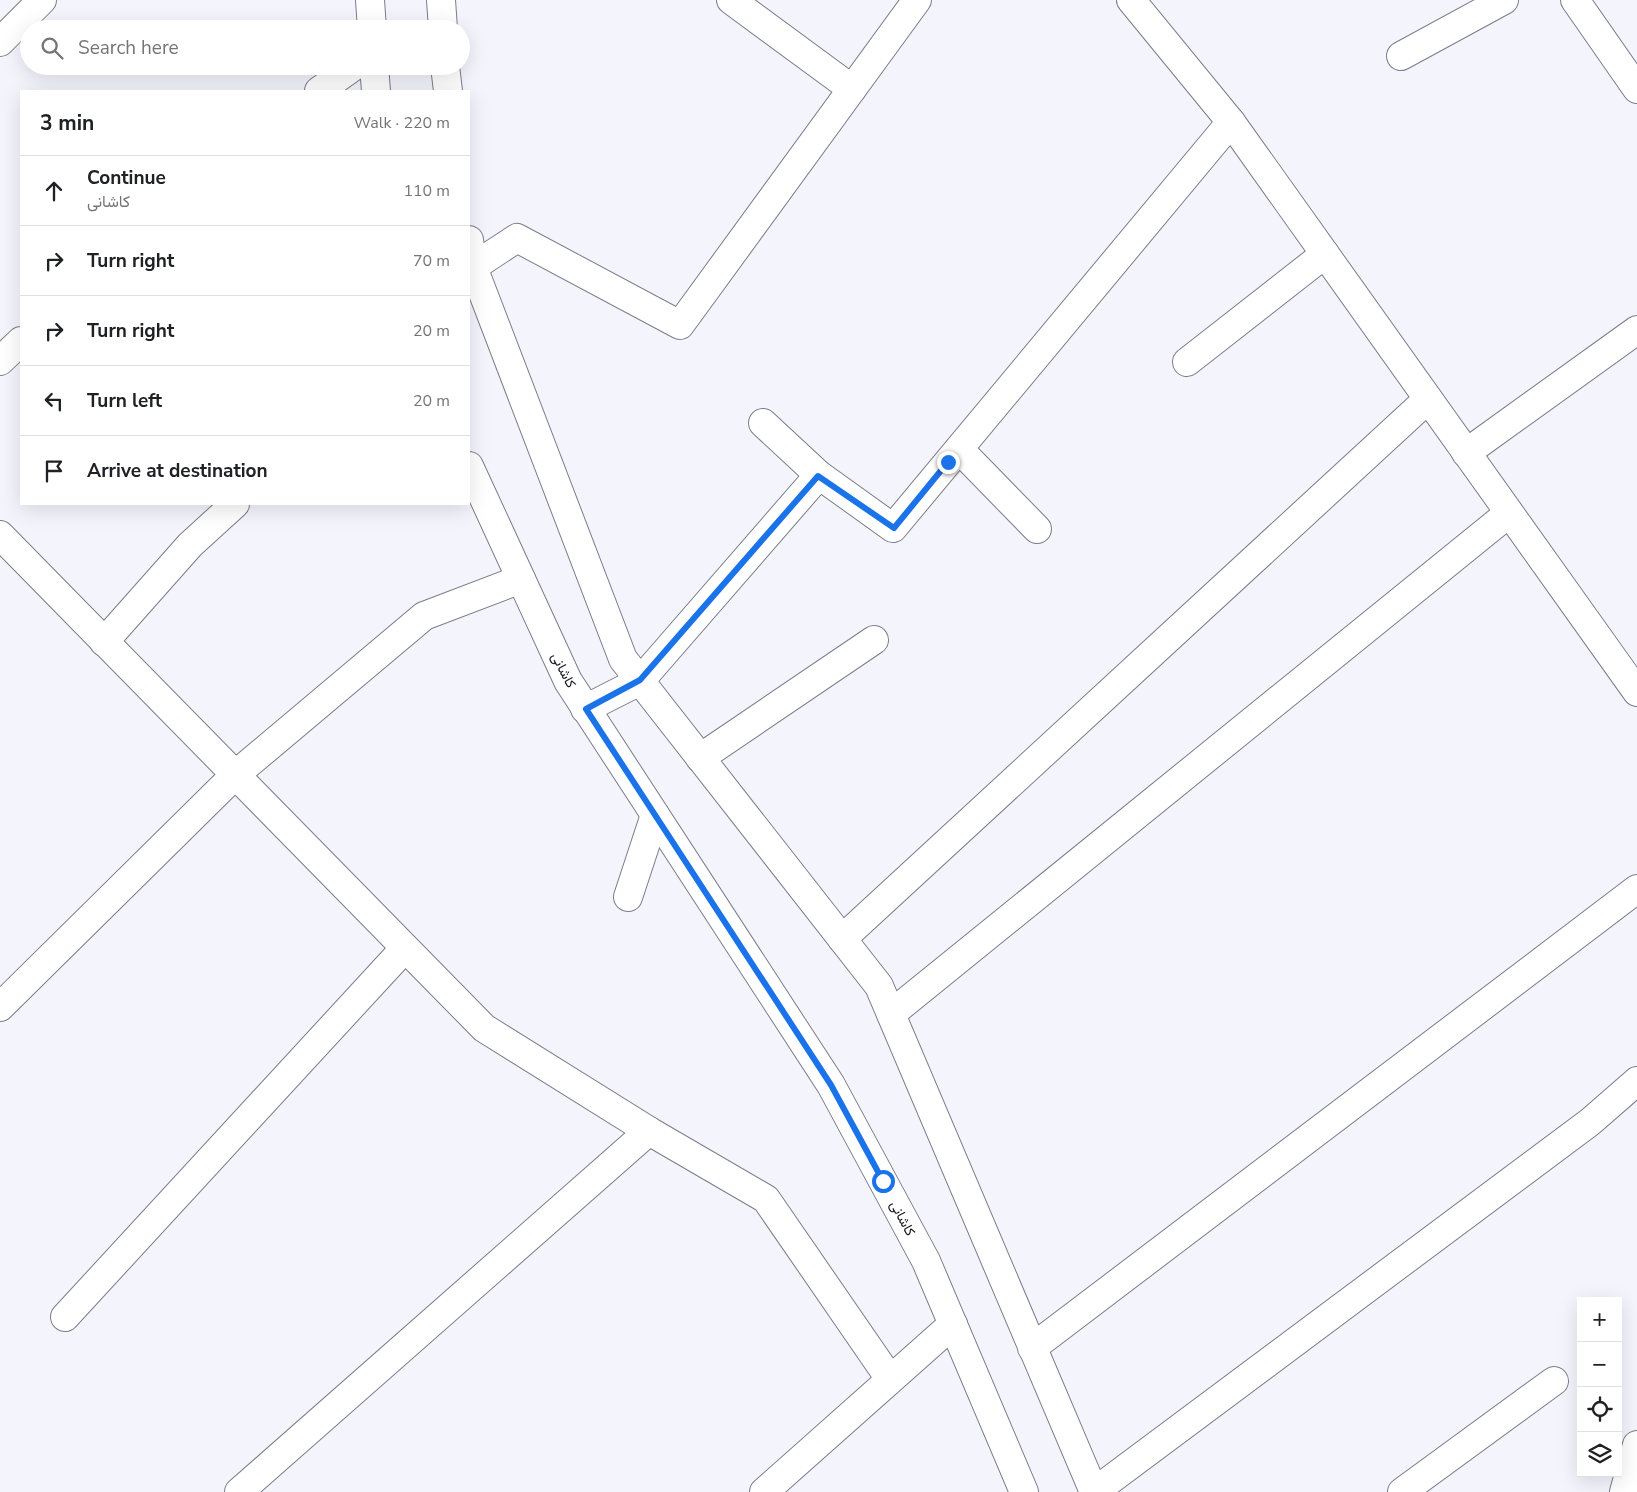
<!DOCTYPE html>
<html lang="en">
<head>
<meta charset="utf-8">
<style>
	:root { --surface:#fff; --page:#f2f2f2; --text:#202124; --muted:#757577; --line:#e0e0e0 }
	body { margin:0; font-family:"Nunito Sans",Vazirmatn,sans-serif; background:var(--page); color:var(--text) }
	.controls { position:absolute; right:15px; bottom:15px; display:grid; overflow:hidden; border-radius:0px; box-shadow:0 5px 20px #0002 }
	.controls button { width:45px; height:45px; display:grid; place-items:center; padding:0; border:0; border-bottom:1px solid var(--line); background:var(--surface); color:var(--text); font:25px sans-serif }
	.stop { position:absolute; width:15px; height:15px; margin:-11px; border:4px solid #1a73e8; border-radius:50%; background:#fff }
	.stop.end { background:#1a73e8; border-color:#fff; box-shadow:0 1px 5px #0008 }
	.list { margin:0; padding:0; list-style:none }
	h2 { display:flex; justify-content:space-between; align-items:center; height:65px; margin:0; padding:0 20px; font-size:21px }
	h2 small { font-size:16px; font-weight:400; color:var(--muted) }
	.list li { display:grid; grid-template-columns:32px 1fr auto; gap:15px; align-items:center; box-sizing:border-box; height:70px; padding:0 20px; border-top:1px solid var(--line) }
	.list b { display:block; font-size:19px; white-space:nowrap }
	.list p { margin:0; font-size:16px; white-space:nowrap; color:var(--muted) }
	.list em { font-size:16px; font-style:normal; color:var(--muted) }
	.icon { flex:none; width:28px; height:28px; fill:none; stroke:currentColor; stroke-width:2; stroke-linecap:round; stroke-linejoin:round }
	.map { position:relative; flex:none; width:1637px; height:1492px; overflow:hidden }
	.search { position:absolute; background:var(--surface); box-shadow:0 5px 20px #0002; left:20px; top:20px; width:450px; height:55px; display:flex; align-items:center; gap:12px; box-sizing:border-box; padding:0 18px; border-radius:28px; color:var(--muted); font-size:19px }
	.panel { position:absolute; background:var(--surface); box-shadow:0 5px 20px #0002; left:20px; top:90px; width:450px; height:415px; border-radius:0px }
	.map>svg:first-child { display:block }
</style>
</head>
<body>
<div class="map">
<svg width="1637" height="1492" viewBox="0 0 1637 1492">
	<rect width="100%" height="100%" fill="#f4f5fc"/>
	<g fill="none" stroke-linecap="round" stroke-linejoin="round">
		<g stroke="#797c8c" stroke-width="30">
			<g id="minor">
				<polyline points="370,0 372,29"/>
				<polyline points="441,0 443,29"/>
				<polyline points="731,0 852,89"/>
				<polyline points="1131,0 1231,122 1637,692"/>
				<polyline points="1575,0 1637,89"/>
				<polyline points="0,42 42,0"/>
				<polyline points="1401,56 1504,0"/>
				<polyline points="374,66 376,91"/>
				<polyline points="445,66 448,91"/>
				<polyline points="319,91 354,66"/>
				<polyline points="469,240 473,267 623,659 879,986 1094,1492"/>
				<polyline points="473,267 517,238 680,325 917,0"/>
				<polyline points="0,361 21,341"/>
				<polyline points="1187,362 1325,254"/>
				<polyline points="763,423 819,475 893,528 1231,122"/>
				<polyline points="959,449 1037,529"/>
				<polyline points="1466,453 1637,330"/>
				<polyline points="469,466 568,681 831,1085 926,1261 1024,1492"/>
				<polyline points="0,535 484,1028 649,1131 766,1199 890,1379"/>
				<polyline points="104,642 190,545 235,504"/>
				<polyline points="585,709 640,681 819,475"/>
				<polyline points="700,758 874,640"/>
				<polyline points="628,897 655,815"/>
				<polyline points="842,939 1428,399"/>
				<polyline points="0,1007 235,775 424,616 521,579"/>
				<polyline points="891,1014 1509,513"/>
				<polyline points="65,1317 405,948"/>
				<polyline points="1032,1348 1637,889"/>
				<polyline points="239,1492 649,1131"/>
				<polyline points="764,1492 953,1324"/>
				<polyline points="1094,1492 1590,1122 1637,1081"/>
				<polyline points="1402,1492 1554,1381"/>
				<polyline points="1624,1492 1637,1445"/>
			</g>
		</g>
		<use href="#minor" stroke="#fff" stroke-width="28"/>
	</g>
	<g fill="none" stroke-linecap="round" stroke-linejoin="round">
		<polyline stroke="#1a73e8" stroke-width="6" points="883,1181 831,1085 586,709 640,680 818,476 894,528 948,462"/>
	</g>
	<g text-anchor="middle" stroke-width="4" stroke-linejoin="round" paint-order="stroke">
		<g font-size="14" fill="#13141a" stroke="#fff">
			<text transform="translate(564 670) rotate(63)" y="5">کاشانی</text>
			<text transform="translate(903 1218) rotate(62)" y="5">کاشانی</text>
		</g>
	</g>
</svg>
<div class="controls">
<button>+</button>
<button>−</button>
<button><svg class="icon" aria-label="locate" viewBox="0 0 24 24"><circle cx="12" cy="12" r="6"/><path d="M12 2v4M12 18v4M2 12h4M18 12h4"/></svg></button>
<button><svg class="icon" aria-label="layers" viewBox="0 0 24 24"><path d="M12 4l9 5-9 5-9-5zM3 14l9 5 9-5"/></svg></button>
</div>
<div class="stop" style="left:883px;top:1181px"></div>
<div class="stop end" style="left:948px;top:462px"></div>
<div class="search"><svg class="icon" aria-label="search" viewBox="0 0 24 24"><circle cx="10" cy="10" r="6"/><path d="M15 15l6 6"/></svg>Search here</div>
<section class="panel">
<h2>3 min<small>Walk · 220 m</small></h2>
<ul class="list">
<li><svg class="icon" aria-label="ahead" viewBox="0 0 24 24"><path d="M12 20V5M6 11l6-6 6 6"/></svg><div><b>Continue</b><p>کاشانی</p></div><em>110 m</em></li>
<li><svg class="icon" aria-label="right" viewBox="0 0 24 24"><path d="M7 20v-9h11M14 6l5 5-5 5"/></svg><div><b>Turn right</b></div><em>70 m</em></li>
<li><svg class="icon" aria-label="right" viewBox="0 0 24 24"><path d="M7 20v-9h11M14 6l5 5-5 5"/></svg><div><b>Turn right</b></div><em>20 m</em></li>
<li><svg class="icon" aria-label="left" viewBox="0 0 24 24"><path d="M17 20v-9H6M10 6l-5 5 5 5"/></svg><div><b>Turn left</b></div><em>20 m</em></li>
<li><svg class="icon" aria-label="arrive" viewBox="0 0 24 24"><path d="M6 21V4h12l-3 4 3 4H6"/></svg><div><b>Arrive at destination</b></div></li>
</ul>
</section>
</div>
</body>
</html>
